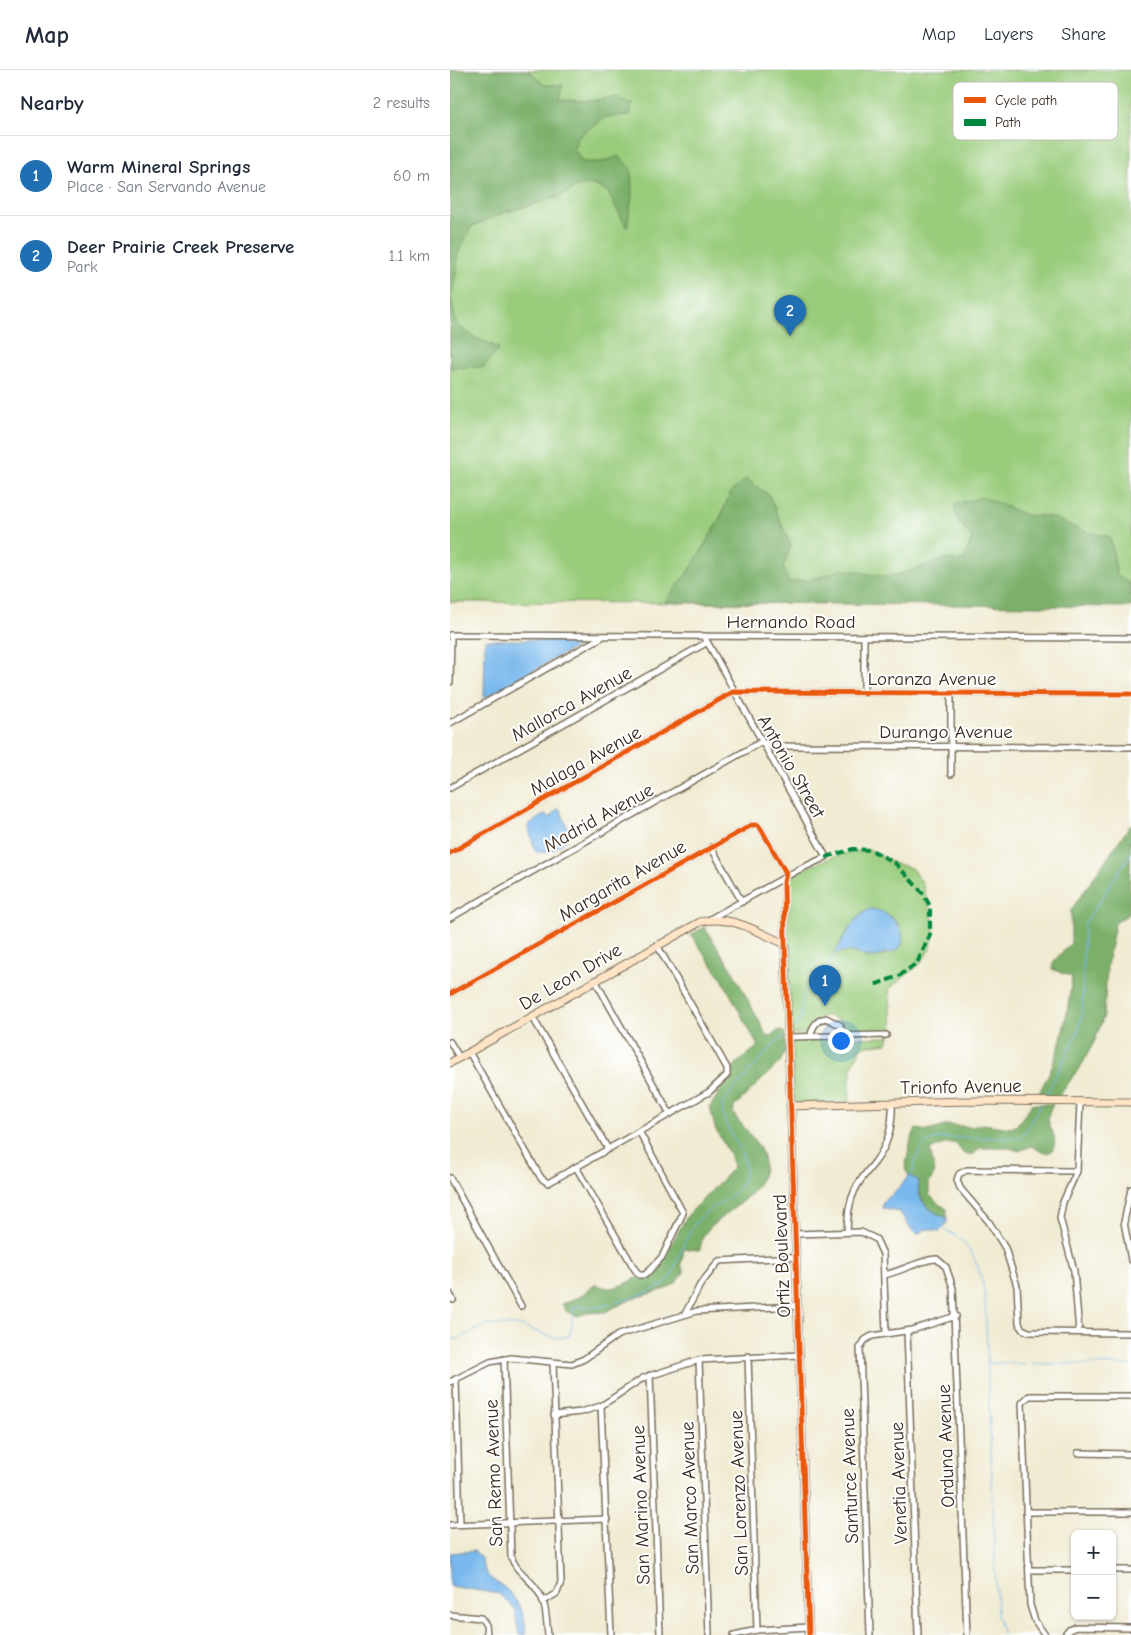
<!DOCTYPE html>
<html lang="en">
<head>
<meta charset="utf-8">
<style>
	:root { --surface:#fff; --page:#f6f6f7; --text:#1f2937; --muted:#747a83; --line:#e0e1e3; --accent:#1f6fb2 }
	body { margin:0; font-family:"Comic Neue",sans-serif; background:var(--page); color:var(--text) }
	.controls { position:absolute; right:15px; bottom:15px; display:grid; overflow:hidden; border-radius:8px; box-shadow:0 1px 4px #0004 }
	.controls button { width:45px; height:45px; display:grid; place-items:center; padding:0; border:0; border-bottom:1px solid var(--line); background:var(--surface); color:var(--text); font:25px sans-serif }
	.you { position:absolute; left:390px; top:970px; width:18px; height:18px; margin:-12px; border:4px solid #fff; border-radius:50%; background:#1a73e8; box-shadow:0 0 0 8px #1a73e833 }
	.badge { display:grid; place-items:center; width:32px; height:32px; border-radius:50%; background:var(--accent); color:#fff; font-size:16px; font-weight:700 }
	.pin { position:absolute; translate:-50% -41px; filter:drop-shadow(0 1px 2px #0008) }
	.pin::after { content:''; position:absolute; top:26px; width:18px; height:15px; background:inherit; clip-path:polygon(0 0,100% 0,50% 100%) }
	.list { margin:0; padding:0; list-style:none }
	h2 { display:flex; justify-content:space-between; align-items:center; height:65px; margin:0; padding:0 20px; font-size:21px }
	h2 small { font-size:16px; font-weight:400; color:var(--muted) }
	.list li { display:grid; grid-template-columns:32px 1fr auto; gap:15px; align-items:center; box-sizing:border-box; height:80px; padding:0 20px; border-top:1px solid var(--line) }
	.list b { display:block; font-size:19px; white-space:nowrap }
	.list p { margin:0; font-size:16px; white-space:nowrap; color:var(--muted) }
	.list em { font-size:16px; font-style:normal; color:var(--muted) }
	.map { position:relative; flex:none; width:681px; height:1565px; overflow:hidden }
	header { display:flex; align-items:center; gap:30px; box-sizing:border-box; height:70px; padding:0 25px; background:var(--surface); border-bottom:1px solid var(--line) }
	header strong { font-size:24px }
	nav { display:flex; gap:28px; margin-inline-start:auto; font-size:18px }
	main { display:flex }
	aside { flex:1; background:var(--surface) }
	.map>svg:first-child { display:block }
</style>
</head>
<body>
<header>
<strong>Map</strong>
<nav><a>Map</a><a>Layers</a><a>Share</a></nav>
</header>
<main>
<aside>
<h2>Nearby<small>2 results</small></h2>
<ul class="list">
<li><span class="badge">1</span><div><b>Warm Mineral Springs</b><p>Place · San Servando Avenue</p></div><em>60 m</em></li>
<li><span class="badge">2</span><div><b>Deer Prairie Creek Preserve</b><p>Park</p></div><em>1.1 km</em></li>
</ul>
</aside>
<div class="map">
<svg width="681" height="1565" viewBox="0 0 681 1565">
	<rect width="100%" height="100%" fill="#fff"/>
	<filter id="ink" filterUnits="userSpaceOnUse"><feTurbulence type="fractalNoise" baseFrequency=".02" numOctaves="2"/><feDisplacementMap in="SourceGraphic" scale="10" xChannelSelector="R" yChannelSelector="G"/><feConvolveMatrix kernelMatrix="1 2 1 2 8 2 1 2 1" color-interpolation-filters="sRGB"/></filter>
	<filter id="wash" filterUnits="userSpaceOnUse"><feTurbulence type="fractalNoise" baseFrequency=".0096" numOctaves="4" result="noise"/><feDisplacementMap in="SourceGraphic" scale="20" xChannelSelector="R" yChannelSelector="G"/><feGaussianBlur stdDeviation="1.12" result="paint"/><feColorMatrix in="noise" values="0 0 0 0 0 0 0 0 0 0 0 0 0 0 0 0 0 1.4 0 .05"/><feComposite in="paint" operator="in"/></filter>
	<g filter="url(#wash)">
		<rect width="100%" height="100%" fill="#f0ebd2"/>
		<g fill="#9acc7b" stroke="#6a7b4c" fill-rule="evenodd">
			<polygon points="0,0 681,0 681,535 0,532"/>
			<path d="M421,780L443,793L461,798L472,812L483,849L484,865L480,879L470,894L439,919L443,959L437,973L414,976C400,992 399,1011 400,1032L343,1034L341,969L439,967V962L395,963L389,950L376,945L364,951L359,964H341L337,808C364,794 390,781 421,780ZM415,841C439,842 458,850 449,878C440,882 425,890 415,887C405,883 396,877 386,884C388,872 405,849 415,841Z"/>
		</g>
		<g fill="#7bb06b" stroke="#5b6d44">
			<polygon points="0,0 78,0 94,15 113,15 110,30 141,31 167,27 182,34 180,45 156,47 130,65 124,78 132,92 152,92 169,86 181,99 182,125 177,158 157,121 144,115 129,116 109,127 53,143 21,157 7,186 7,200 1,228 7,255 26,268 49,278 34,297 0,298"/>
			<polygon points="296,409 319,425 341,476 333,497 338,512 364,509 393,499 435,507 457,502 493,489 514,490 522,467 508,451 504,434 533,427 576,445 601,447 633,461 660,467 667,505 681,515 681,537 215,532 241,498 268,452 281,422"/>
			<path d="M681,754L679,844L665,853L657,896L654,946L645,970L633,993L607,1029H585C609,992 617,950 622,907L602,899L604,891L621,873V840Z"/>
			<path d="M254,857L280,896L318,968L329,960L335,963V982L330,992L284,1037L283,1043C291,1055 305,1068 311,1081C327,1120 275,1139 256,1162C252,1166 251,1174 250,1180L234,1179L231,1195L234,1202L226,1213L216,1219L182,1229L155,1242L137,1243L127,1246L116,1241L112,1234L130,1226L146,1214C163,1223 170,1215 185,1209C189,1207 192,1209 196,1207L214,1188L237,1146L283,1098L281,1087L265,1058L260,1037L286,994L308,976L272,909L241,865Z"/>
			<path d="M582,1034H603C589,1056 612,1061 602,1081C593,1086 589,1079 581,1076L569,1081L560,1078H530L524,1084H514L505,1073L494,1074L480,1080L485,1102L479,1113V1124L487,1133L497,1139V1148C467,1136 476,1129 462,1106H459L455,1099L461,1069L466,1059L478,1061L498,1055L521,1057L533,1054L561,1058L567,1055Z"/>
		</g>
		<g fill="#78b8ec" stroke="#5a7185">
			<polygon points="35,570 139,570 34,628"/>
			<path d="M107,739H110C113,749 121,759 117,770C107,777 99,786 85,781L78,755L95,744L100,748Z"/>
			<path d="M419,839C441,838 464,868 447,880C443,883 439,882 435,883C431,884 429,887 424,887C406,887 406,877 384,884L406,849Z"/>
			<path d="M459,1106L468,1110C467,1133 479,1141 497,1148V1153L490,1161L476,1159L468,1164C457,1160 458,1150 449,1142L432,1138L433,1131L442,1125Z"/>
			<path d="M24,1481C34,1487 31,1496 37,1504C41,1510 50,1514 56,1519C68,1530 78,1549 75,1565H69L65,1540L49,1524L0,1516V1483Z"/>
		</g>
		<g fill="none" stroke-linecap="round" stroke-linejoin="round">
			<g stroke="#78b8ec" stroke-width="1">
				<polyline points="343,959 351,948 352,927 363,910 377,897 384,884"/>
				<polyline points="594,1029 627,964 632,947 634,855 681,783"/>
				<path d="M461,1107C467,1087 467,1073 489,1068L572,1067L591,1034"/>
				<path d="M491,1158C521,1169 530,1197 535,1226L547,1545L553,1565"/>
				<path d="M0,1269H7L36,1255H67L106,1268L120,1266L124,1236C131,1236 139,1237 147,1237C161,1235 214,1220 220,1208C230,1189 235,1162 251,1147C267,1132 292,1127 295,1102C298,1075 268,1060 273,1032L324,974L334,966"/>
				<polyline points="538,1293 681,1295"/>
			</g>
		</g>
	</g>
	<g filter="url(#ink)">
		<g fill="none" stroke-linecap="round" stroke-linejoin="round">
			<g stroke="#7a6e5d" stroke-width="8">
				<g id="street">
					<polyline points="0,565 681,568"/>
					<polyline points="254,566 376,787 348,800 260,849"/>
					<polyline points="414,567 414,623"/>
					<polyline points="0,612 1,565"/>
					<polyline points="0,653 152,567"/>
					<polyline points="501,704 501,623"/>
					<polyline points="0,718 256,573"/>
					<polyline points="261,777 292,832"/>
					<polyline points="0,783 283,622 681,624"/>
					<polyline points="0,848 311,672 320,676 681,677"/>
					<polyline points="145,910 220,1044"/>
					<polyline points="0,924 302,755 308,755 311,759 336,803 334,812 335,874"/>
					<polyline points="82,946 158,1079"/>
					<path d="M361,966C362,957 366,950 376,948L390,955L393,966"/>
					<polyline points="338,967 436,965"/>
					<polyline points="0,972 9,987"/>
					<polyline points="19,982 91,1108 98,1113 259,1022 277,1005 277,998 207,875"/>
					<polyline points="126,1097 184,1198 189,1205 195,1205 212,1187 233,1143 189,1061"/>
					<polyline points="627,1101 517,1100 509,1104 507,1110 510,1118 539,1152 555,1178 567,1216 569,1253 572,1259 579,1262 681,1263"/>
					<polyline points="0,1108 71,1236"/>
					<polyline points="681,1119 674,1152 681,1190"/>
					<path d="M397,1162C398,1148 398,1134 405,1120C410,1109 418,1101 425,1092C439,1074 443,1054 442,1033"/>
					<polyline points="345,1164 411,1162 426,1169 433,1184 436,1263"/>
					<path d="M434,1205C450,1202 475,1188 487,1189L496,1197L503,1218L517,1565"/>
					<polyline points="0,1224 3,1230"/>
					<polyline points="235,1244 250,1215 269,1191 346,1187"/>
					<polyline points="457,1261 468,1565"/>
					<polyline points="629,1262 624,1201 610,1148 613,1132 627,1101 630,1032"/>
					<polyline points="298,1286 307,1560"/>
					<path d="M54,1289L61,1486C65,1501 79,1507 87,1520C97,1533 96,1549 98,1565"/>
					<polyline points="249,1290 259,1565"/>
					<polyline points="200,1305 210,1565"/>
					<polyline points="6,1309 10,1454"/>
					<polyline points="0,1312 40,1292 61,1288 122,1294 134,1289 168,1265 247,1241 347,1236"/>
					<polyline points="151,1336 161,1565"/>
					<polyline points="104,1345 131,1342 151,1336 193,1308 249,1290 350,1285"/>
					<polyline points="628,1383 681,1384"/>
					<polyline points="576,1442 681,1442"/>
					<polyline points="0,1455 157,1449"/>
					<polyline points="579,1500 625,1500"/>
					<polyline points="662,1500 681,1500"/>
					<polyline points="94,1531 107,1523 111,1512 103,1293"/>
					<polyline points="0,1545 31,1548 36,1555 37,1565"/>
					<polyline points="284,1565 307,1560 359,1557"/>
					<polyline points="420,1565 410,1278 415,1270 422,1266 462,1260 506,1246"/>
					<polyline points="595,1565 585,1551 580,1535 572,1333 579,1326 681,1326"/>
					<polyline points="615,1565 619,1560 626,1557 681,1558"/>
				</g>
			</g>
			<g stroke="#7a6e5d" stroke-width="9">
				<g id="secondary">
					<path d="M0,993L250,852C280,844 308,862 335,874L359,1565"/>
					<polyline points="340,1036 516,1031 681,1032"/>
				</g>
			</g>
			<use href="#street" stroke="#fff" stroke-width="5"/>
			<use href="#secondary" stroke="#ffe4c6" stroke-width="7"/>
			<polyline stroke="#00873e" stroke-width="4" stroke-dasharray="8 4" stroke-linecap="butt" points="376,787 403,779 421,780 445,793 472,822 480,836 480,865 467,893 449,906 424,915"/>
			<g stroke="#fff" stroke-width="8">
				<g id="cycleway">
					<polyline points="0,783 283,622 681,624"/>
					<polyline points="0,924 302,755 308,755 311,759 336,803 334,812 335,874 359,1565"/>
				</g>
			</g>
			<use href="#cycleway" stroke="#e8590c" stroke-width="5"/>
		</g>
	</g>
	<g text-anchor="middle" stroke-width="4" stroke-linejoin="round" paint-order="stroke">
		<g font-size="19" fill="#3b2a1e" stroke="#fff">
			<text x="341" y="558">Hernando Road</text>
			<text x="482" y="615">Loranza Avenue</text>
			<text transform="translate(121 633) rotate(-29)" y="7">Mallorca Avenue</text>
			<text x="496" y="668">Durango Avenue</text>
			<text transform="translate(135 690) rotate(-29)" y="7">Malaga Avenue</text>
			<text transform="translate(342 696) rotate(60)" y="7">Antonio Street</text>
			<text transform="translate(148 747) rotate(-29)" y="7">Madrid Avenue</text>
			<text transform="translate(172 810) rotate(-30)" y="7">Margarita Avenue</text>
			<text transform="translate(120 906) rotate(-30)" y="7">De Leon Drive</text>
			<text transform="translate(511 1016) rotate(-1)" y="7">Trionfo Avenue</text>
			<text transform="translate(331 1186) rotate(-92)" y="7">Ortiz Boulevard</text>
			<text transform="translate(495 1376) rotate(-92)" y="7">Orduna Avenue</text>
			<text transform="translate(43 1403) rotate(-92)" y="7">San Remo Avenue</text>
			<text transform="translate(399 1406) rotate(-92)" y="7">Santurce Avenue</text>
			<text transform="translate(448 1413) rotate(-92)" y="7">Venetia Avenue</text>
			<text transform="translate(288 1423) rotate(-92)" y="7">San Lorenzo Avenue</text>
			<text transform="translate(239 1428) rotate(-92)" y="7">San Marco Avenue</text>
			<text transform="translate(190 1435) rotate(-92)" y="7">San Marino Avenue</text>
		</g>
	</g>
	<rect x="503" y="12" width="165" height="58" rx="8" fill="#fff" stroke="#c4bfbc" stroke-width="1"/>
	<rect x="514" y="27" width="22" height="6" fill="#e8590c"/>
	<rect x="514" y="49" width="22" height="7" fill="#00873e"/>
	<g font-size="14" fill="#3b2a1e">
		<text x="545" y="35">Cycle path</text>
		<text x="545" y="57">Path</text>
	</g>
</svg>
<div class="controls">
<button>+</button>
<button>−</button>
</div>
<div class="you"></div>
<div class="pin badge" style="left:375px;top:936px">1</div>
<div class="pin badge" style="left:340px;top:266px">2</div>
</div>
</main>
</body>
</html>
